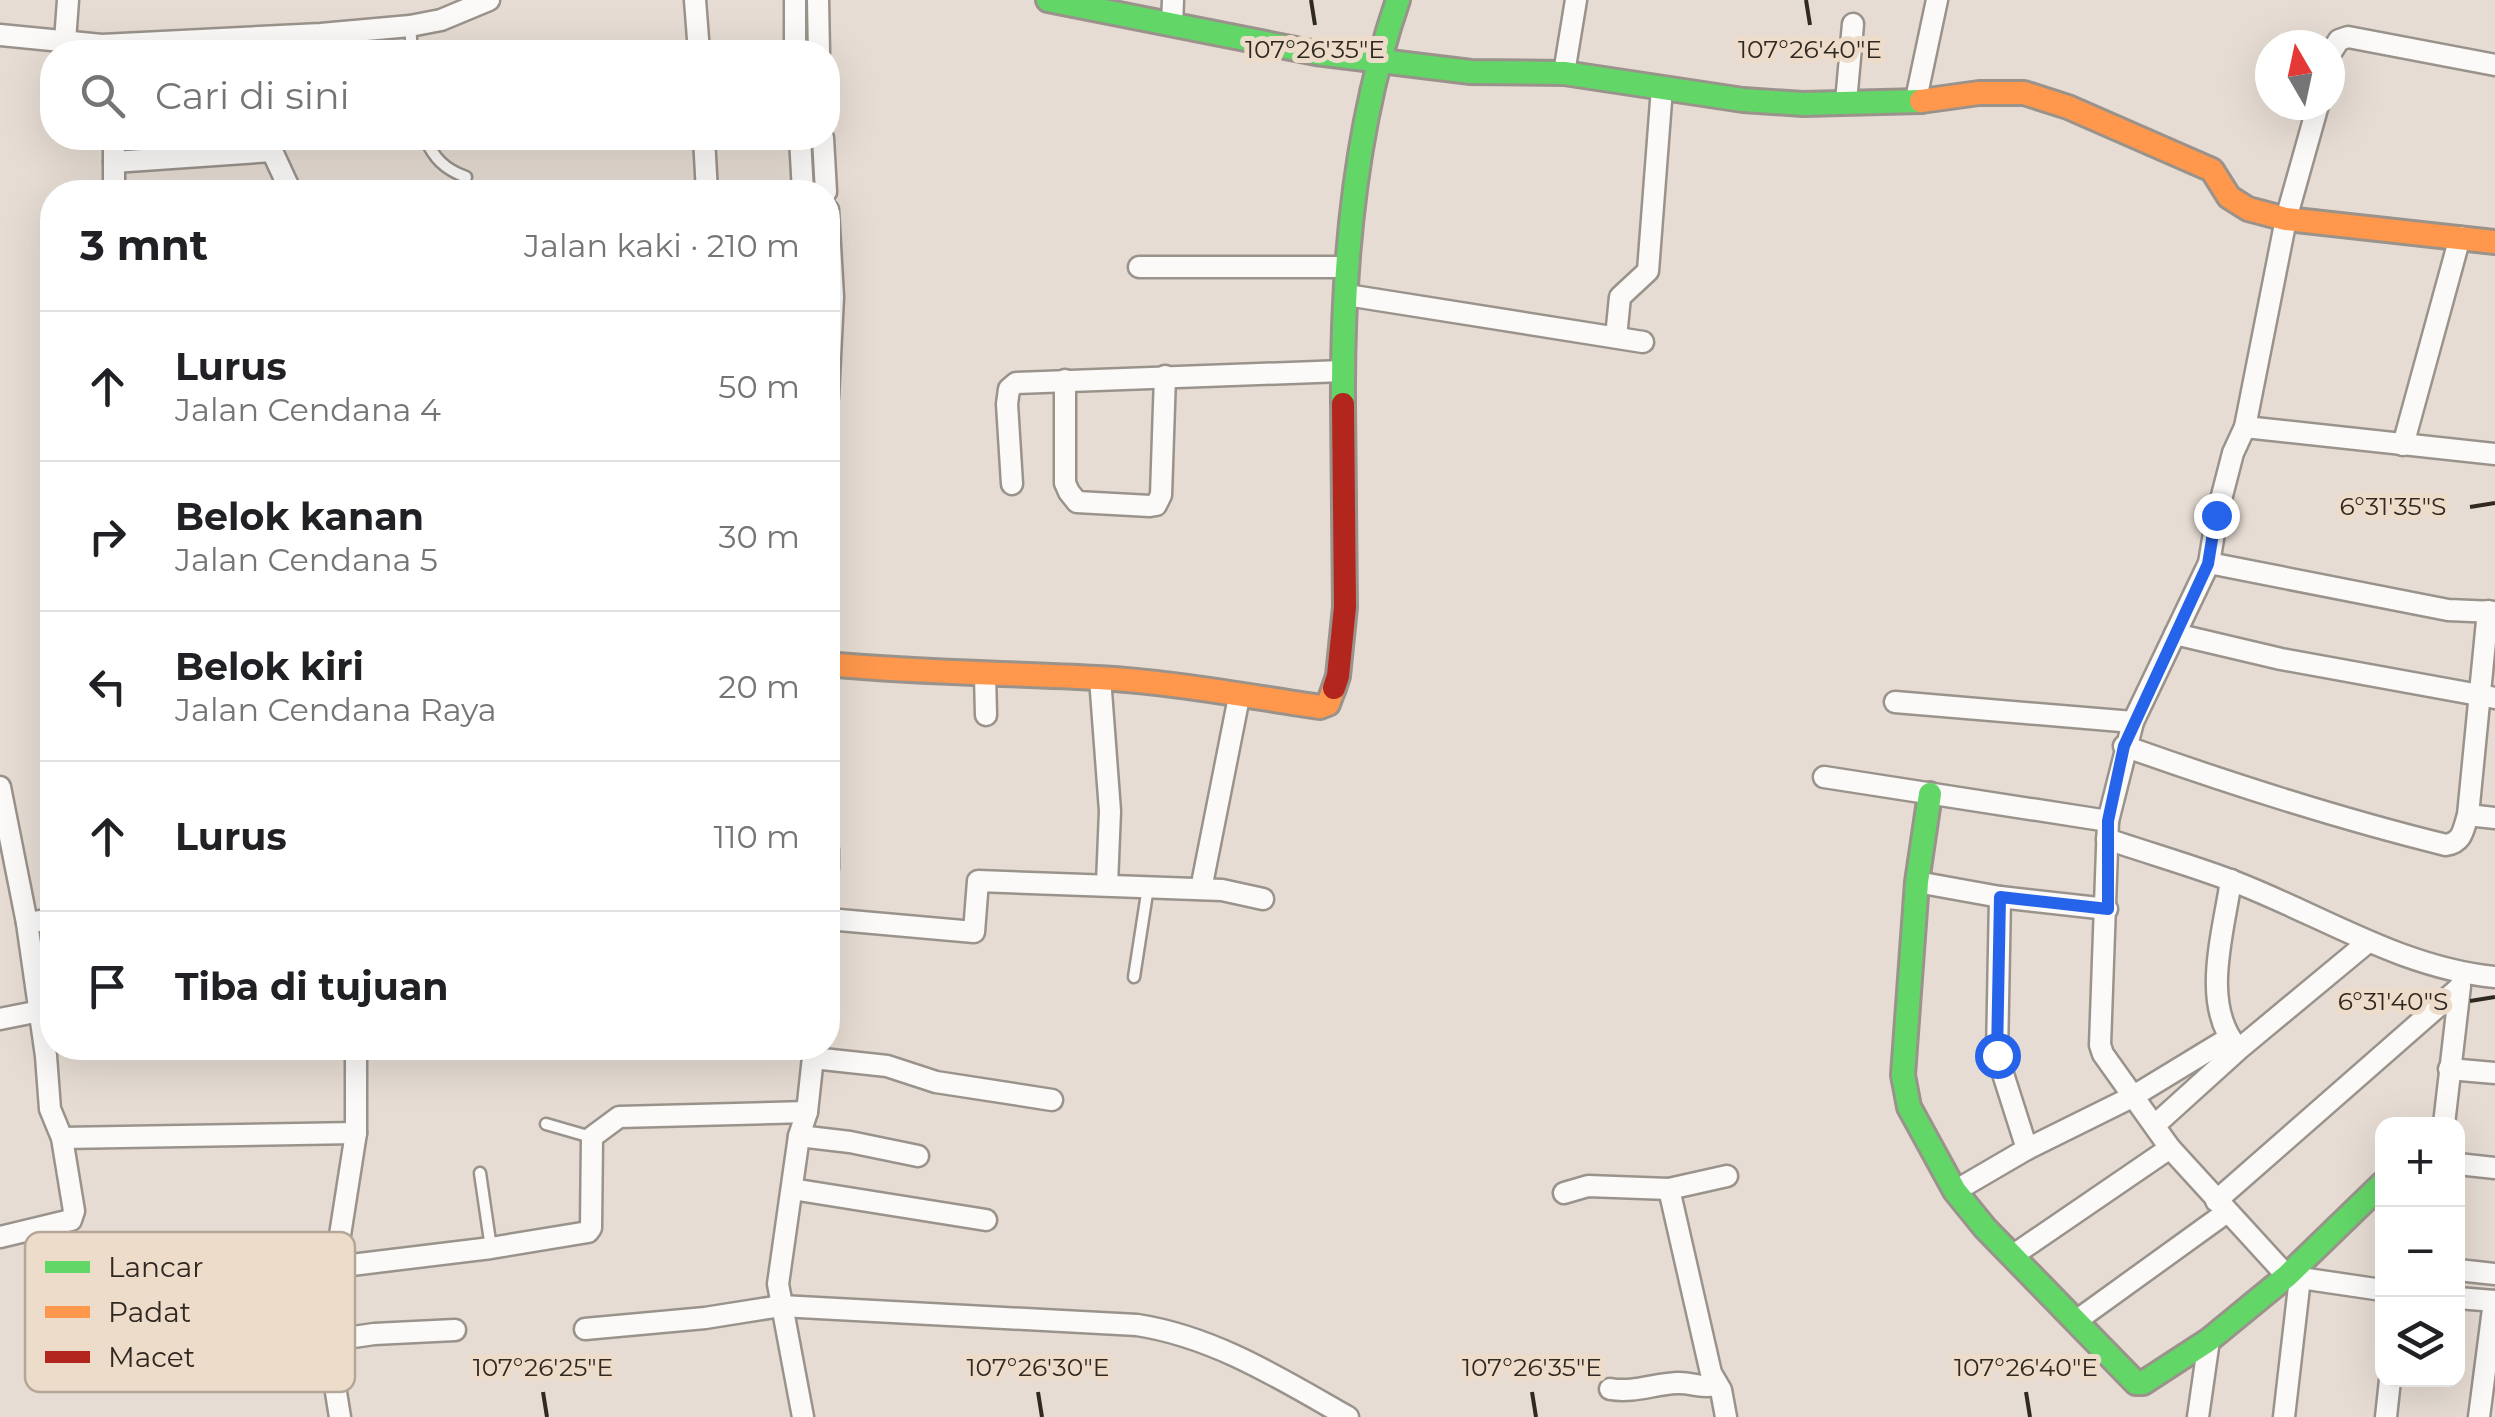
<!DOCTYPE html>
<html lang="id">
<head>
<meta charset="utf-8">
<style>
	:root { --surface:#fff; --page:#f2f2f2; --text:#202124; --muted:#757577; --line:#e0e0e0 }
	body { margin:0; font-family:Montserrat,sans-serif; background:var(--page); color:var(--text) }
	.controls { position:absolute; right:30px; bottom:30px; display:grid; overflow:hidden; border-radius:20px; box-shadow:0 10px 40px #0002 }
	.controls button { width:90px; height:90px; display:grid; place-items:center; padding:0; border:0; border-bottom:2px solid var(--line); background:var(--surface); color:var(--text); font:50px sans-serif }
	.compass { position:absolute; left:2255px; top:30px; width:90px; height:90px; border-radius:50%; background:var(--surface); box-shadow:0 10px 40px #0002; rotate:351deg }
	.stop { position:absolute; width:30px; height:30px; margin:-22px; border:8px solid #2563eb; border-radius:50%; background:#fff }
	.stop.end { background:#2563eb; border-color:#fff; box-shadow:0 2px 10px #0008 }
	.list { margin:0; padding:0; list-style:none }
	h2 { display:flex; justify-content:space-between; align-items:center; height:130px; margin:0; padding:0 40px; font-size:42px }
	h2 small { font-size:32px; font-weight:400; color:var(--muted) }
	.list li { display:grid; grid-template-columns:65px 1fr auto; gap:30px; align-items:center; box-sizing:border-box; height:150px; padding:0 40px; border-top:2px solid var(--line) }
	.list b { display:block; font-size:38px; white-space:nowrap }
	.list p { margin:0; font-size:32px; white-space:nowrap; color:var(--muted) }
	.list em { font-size:32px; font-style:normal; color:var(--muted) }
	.icon { flex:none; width:55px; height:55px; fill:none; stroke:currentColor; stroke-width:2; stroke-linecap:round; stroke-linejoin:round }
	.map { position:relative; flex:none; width:2495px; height:1417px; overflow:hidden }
	.search { position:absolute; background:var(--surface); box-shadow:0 10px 40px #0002; left:40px; top:40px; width:800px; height:110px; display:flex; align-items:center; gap:25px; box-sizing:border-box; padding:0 35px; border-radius:40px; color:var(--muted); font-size:38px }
	.panel { position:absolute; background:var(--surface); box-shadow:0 10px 40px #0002; left:40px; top:180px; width:800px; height:880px; border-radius:40px }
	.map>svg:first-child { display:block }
</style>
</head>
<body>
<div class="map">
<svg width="2495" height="1417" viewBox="0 0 2495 1417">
	<rect width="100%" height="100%" fill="#e6dcd3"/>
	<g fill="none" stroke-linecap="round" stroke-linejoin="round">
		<g stroke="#9a938c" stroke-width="15">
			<g id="lane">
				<polyline points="410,26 412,52"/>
				<path d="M425,138C434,158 444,169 466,177"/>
				<polyline points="1134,977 1148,887"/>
				<polyline points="546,1124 591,1137"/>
				<polyline points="480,1173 491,1248"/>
			</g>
		</g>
		<g stroke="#9a938c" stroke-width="25">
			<g id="street">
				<polyline points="695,0 699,52"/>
				<polyline points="795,0 795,52"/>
				<polyline points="818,0 819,52"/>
				<polyline points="1172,24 1173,0"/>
				<polyline points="0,35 102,45 321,34 410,26 441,20 489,0"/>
				<polyline points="65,41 68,0"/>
				<polyline points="2330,54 2339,40 2348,37 2495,65"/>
				<polyline points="1564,73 1576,0"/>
				<polyline points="1916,99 1937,0"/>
				<polyline points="1846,102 1853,24"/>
				<polyline points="114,138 114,192"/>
				<polyline points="704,138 707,192"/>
				<polyline points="800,138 803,192"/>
				<polyline points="823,138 826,192"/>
				<polyline points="271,139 272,151 291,192"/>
				<polyline points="114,162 272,151"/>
				<polyline points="828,210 833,297 828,397"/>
				<polyline points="1139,267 1348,267"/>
				<polyline points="1347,295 1643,342"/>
				<polyline points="1616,337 1620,297 1648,271 1662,88"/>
				<polyline points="1065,380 1065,483 1069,492 1077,502 1150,506 1156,505 1161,495 1165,376"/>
				<polyline points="2245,427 2286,219 2318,105"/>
				<polyline points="2403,445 2460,237"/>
				<polyline points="1012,484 1007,404 1009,389 1016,383 1343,371"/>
				<polyline points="2209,563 2448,610 2495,612"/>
				<polyline points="2175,634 2281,659 2495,698"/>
				<polyline points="985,675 986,715"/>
				<polyline points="1100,678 1110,811 1107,884"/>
				<polyline points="1895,702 2133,722"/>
				<path d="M2124,746C2231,784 2336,818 2446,845C2463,842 2463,830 2468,815L2488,611"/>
				<polyline points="1824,777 2108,821 2100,1045 2103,1054 2170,1148 2287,1276 2382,1290"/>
				<polyline points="0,787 27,923 46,1056 50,1109 62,1138 74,1211 71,1220 0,1237"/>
				<polyline points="2468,815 2495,818"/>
				<polyline points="2108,821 2133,722 2209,563 2217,515 2233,453 2245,427 2495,454"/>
				<path d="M2107,839C2148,853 2190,865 2230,880C2318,913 2400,968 2495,977"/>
				<polyline points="828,850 828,868"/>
				<path d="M2231,880C2224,931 2200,1004 2237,1047"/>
				<polyline points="1917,882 2000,897 2107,909"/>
				<polyline points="1201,889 1239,697"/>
				<polyline points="2000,897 1997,1055 2027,1149"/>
				<polyline points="828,919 974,932 978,881 1222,890 1263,899"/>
				<polyline points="27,923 52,919"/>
				<polyline points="0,1019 40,1011"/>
				<polyline points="813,1058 887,1066 936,1082 1052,1100"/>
				<polyline points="2449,1069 2495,1073"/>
				<polyline points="2444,1124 2460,986"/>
				<polyline points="2155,1125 2239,1049 2368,942"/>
				<polyline points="799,1136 850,1142 918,1156"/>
				<polyline points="62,1138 356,1133"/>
				<polyline points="2458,1164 2495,1168"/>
				<polyline points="792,1189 986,1220"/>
				<polyline points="1669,1189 1711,1373 1721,1390 1726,1417"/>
				<polyline points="1955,1191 2027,1149 2132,1097 2229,1038"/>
				<polyline points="1564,1193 1588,1186 1669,1189 1727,1176"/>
				<polyline points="2216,1201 2459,988"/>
				<polyline points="2012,1256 2170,1148"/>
				<polyline points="335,1267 491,1248 588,1232 591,1228 592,1137 619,1117 807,1112"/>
				<polyline points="2458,1270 2495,1274"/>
				<polyline points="2458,1298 2495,1301"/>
				<polyline points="2076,1321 2227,1212"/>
				<path d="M585,1329L705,1318L781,1306L1137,1325C1215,1337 1281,1379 1348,1417"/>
				<polyline points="127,1335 333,1319"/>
				<polyline points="333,1340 374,1334 455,1330"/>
				<path d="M1610,1389C1635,1393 1653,1384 1677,1383C1693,1382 1697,1389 1717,1385"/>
				<polyline points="340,1417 334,1380 333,1319 335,1267 356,1133 356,1048"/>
				<polyline points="803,1417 778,1284 799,1136 807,1112 814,1048"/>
				<polyline points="2198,1417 2209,1340"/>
				<polyline points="2284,1417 2300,1278"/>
				<polyline points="2386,1417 2390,1380"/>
				<polyline points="2479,1417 2494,1301"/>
			</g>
		</g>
		<g stroke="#9a938c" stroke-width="28">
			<g id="fast">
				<polyline points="1048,0 1316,53 1471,72 1564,73 1743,100 1803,104 1921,101"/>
				<path d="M1343,404C1342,270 1354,127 1398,0"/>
				<polyline points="1930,794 1917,882 1903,1075 1909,1107 1955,1191 1985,1228 2136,1383 2143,1383 2209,1340 2287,1276 2382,1184"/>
			</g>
		</g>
		<g stroke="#9a938c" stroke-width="28">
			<g id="slow">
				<polyline points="1921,101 1979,93 2024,93 2068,107 2212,170 2229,197 2248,209 2286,219 2495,242"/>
				<path d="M828,664C918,673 1008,673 1098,678C1173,682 1246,696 1320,707L1328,704L1334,688"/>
			</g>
		</g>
		<g stroke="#9a938c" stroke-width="28">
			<polyline id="jam" points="1334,688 1338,676 1345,607 1343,404"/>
		</g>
		<use href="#lane" stroke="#fbfaf8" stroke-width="10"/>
		<use href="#street" stroke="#fbfaf8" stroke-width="20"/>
		<use href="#fast" stroke="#63d668" stroke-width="22"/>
		<use href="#slow" stroke="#ff974d" stroke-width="22"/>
		<use href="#jam" stroke="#b3261e" stroke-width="22"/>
	</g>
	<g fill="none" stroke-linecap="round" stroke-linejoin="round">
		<polyline stroke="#2563eb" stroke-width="12" points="1997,1055 2000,897 2108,909 2108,821 2124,746 2208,564 2216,515"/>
	</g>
	<path fill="none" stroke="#302922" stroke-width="4" d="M1311,0L1315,25M1806,0L1810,25M2470,507L2495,503M2470,1001L2495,997M543,1392L547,1417M1038,1392L1042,1417M1532,1392L1536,1417M2026,1392L2030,1417"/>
	<rect x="25" y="1232" width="330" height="160" rx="15" fill="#eedccb" stroke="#b5a698" stroke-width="2.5"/>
	<rect x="45" y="1261" width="45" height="12" fill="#63d668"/>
	<rect x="45" y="1306" width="45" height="12" fill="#ff974d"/>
	<rect x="45" y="1351" width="45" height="12" fill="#b3261e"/>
	<g font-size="28" fill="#302922">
		<text x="108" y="1277">Lancar</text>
		<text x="108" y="1322">Padat</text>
		<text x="108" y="1367">Macet</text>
	</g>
	<g font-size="25" text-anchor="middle" fill="#302922" stroke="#eedccb" stroke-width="10" stroke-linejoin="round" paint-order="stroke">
		<text x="1315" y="58">107°26'35"E</text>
		<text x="1810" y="58">107°26'40"E</text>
		<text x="2393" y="515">6°31'35"S</text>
		<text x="2393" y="1010">6°31'40"S</text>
		<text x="543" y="1376">107°26'25"E</text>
		<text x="1038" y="1376">107°26'30"E</text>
		<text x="1532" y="1376">107°26'35"E</text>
		<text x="2026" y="1376">107°26'40"E</text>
	</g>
</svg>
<div class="controls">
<button>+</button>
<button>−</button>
<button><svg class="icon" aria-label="layers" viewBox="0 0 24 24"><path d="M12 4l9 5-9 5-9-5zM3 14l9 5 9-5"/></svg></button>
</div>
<svg class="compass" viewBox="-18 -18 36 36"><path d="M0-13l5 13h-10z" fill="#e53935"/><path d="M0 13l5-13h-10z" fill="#757577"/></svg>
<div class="stop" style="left:1997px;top:1055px"></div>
<div class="stop end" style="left:2216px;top:515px"></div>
<div class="search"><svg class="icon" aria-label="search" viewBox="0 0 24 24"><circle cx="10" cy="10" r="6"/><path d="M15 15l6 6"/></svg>Cari di sini</div>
<section class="panel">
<h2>3 mnt<small>Jalan kaki · 210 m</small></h2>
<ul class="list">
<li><svg class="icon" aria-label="ahead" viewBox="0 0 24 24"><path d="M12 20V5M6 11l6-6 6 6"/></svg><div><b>Lurus</b><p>Jalan Cendana 4</p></div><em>50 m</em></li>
<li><svg class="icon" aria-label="right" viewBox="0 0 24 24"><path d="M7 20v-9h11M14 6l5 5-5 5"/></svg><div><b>Belok kanan</b><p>Jalan Cendana 5</p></div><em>30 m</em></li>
<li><svg class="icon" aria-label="left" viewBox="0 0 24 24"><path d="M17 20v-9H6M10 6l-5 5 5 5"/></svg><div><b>Belok kiri</b><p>Jalan Cendana Raya</p></div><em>20 m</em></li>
<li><svg class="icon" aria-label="ahead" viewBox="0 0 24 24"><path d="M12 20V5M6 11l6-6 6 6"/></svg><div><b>Lurus</b></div><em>110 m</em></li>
<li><svg class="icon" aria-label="arrive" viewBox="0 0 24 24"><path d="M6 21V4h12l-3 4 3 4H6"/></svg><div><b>Tiba di tujuan</b></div></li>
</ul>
</section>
</div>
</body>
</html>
